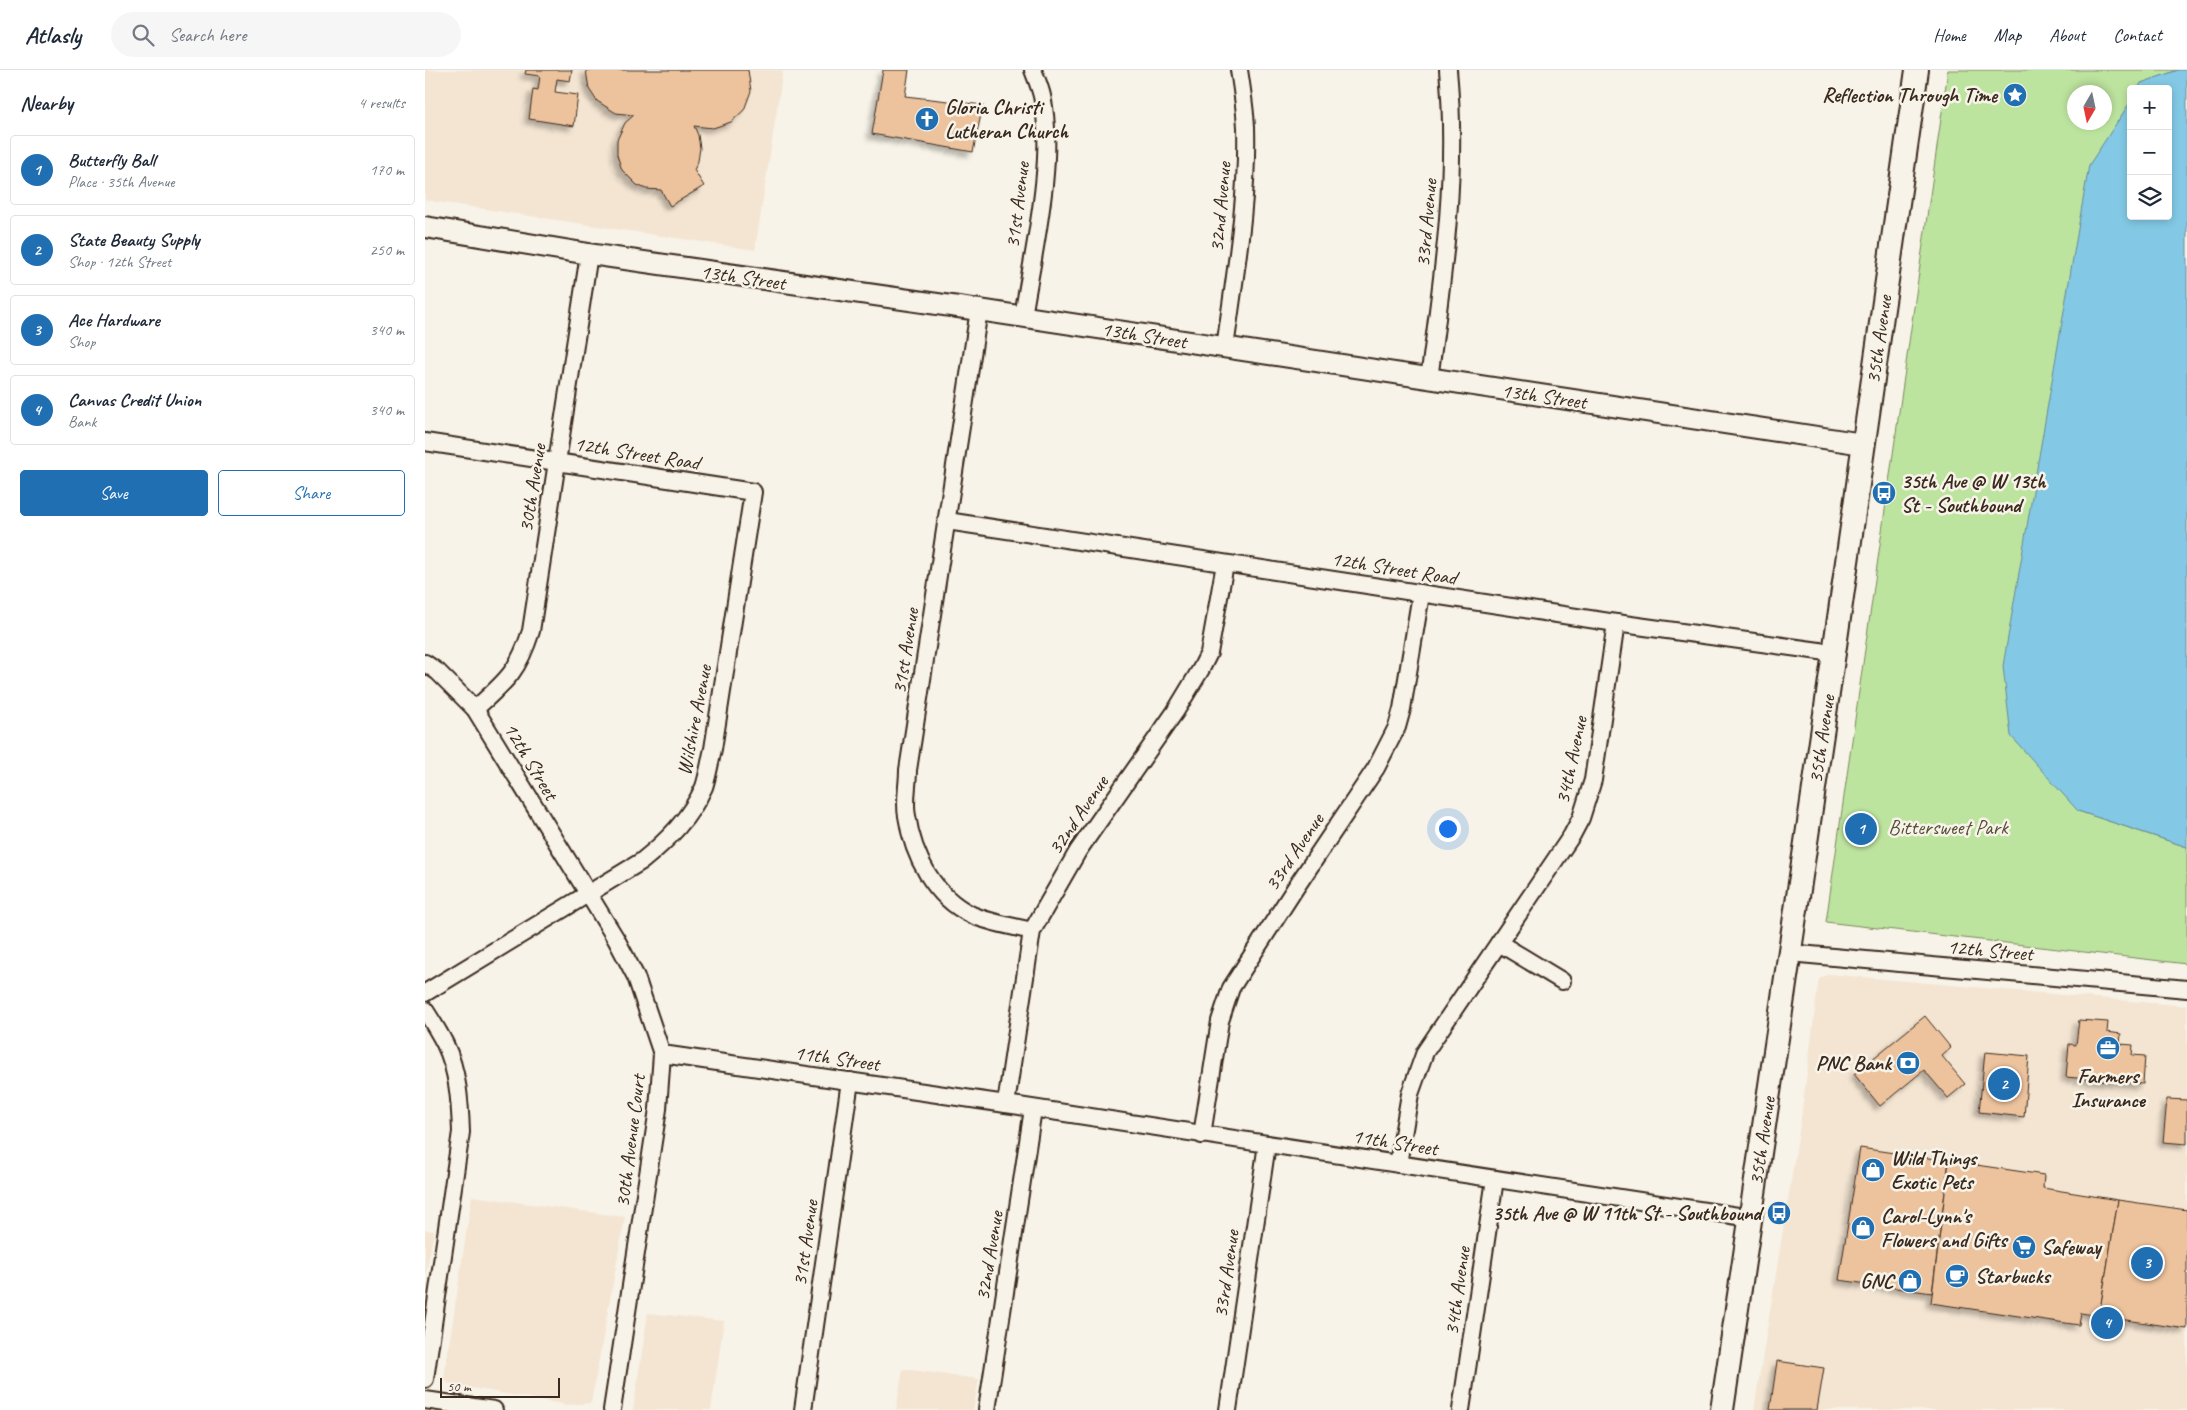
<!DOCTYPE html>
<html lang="en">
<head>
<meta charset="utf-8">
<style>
	:root { --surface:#fff; --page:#f6f6f7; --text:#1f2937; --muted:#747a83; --line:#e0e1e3; --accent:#1f6fb2 }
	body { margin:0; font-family:Caveat,sans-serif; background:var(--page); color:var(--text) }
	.controls { position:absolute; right:15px; top:15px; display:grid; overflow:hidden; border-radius:5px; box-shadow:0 2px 8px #0003 }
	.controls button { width:45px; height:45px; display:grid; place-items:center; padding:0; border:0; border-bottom:1px solid var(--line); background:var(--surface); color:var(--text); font:25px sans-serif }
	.compass { position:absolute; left:1642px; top:15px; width:45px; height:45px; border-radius:50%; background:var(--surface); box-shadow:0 2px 8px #0003; rotate:189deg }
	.scale { position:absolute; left:15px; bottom:12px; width:120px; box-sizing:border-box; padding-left:5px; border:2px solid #3b2a1e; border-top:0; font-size:14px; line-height:18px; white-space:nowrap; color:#3b2a1e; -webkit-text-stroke:4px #f7f3e8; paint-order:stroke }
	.you { position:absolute; left:1022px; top:758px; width:18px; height:18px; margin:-12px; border:4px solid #fff; border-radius:50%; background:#1a73e8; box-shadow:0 0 0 8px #1a73e833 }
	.badge { display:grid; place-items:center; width:32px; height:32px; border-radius:50%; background:var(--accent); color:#fff; font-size:16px; font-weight:700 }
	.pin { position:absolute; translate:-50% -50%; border:2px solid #fff; box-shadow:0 1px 5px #0006 }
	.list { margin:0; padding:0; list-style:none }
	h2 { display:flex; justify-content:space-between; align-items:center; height:65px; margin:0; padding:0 20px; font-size:21px }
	h2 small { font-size:16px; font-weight:400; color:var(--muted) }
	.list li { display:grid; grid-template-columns:32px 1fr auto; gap:15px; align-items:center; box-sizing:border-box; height:70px; margin:0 10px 10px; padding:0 10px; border:1px solid var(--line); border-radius:5px }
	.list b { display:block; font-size:19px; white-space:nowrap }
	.list p { margin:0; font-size:16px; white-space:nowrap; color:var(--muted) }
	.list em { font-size:16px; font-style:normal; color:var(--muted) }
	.actions { display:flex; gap:10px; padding:15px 20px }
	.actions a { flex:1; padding:11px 0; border:1px solid var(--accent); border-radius:5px; text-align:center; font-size:18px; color:var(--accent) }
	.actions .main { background:var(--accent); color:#fff }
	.icon { flex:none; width:28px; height:28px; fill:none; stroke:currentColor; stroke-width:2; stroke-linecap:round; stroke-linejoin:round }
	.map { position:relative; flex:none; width:1762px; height:1340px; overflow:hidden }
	header { display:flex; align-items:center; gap:30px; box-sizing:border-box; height:70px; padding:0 25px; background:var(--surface); border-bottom:1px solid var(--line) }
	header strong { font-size:24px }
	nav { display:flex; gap:28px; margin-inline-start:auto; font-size:18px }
	.search { width:350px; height:45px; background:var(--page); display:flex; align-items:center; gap:12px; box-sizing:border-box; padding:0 18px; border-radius:28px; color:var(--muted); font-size:19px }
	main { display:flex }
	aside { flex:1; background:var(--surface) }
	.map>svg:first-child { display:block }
</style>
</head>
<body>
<header>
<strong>Atlasly</strong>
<div class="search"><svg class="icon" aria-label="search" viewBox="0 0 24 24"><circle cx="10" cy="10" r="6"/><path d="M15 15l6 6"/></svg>Search here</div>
<nav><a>Home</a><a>Map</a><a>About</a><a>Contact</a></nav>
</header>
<main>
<aside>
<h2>Nearby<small>4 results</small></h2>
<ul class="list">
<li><span class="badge">1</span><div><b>Butterfly Ball</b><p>Place · 35th Avenue</p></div><em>170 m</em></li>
<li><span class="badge">2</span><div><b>State Beauty Supply</b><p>Shop · 12th Street</p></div><em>250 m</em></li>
<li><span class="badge">3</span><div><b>Ace Hardware</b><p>Shop</p></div><em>340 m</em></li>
<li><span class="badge">4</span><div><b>Canvas Credit Union</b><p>Bank</p></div><em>340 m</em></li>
</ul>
<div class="actions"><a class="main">Save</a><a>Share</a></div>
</aside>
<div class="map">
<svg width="1762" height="1340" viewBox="0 0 1762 1340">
	<defs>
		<filter id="shadow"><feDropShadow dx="-4.5" dy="4.5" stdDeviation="2.5" flood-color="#0004"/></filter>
	</defs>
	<rect width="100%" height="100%" fill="#f7f3e8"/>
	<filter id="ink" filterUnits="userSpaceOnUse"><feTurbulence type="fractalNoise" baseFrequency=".02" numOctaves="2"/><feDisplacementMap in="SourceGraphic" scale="10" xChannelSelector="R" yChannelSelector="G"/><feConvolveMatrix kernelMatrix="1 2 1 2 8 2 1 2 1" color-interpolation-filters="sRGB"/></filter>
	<g filter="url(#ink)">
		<g fill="#f4e5d2">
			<polygon points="0,0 358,0 330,180 0,130"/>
			<polygon points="1403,904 1762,936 1762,1340 1329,1340 1376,1049 1394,909"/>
			<polygon points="47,1126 200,1147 166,1333 143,1335 24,1314 19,1308"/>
			<polygon points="0,1160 9,1161 0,1208"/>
			<polygon points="223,1243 299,1251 286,1340 208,1340"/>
			<polygon points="478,1299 554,1309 548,1340 471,1340"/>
		</g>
		<path fill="#bde49f" stroke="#7c875e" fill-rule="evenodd" d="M1523,0H1753L1717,13L1713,19H1706V31L1688,60L1653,741L1762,777V894L1401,852ZM1650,22H1680V52H1650Z"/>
		<polygon fill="#83c9e5" stroke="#668995" points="1753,0 1762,0 1762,777 1653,741 1586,666 1578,596 1664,95 1706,31 1706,146 1743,146 1743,19 1713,19 1716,13"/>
		<g fill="#edc39d" stroke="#3b2a1e" filter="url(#shadow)">
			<polygon points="101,0 147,0 145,11 132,9 130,22 153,25 149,56 104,49 108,19 113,20 115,6 100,4"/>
			<polygon points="161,0 323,0 326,21 319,40 306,52 288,58 269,56 273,65 275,78 273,91 269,100 279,116 245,136 236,120 221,119 212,115 197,100 192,85 192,70 200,53 209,45 191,43 172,31 164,19"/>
			<polygon points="458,0 484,0 480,26 558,35 548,82 447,64"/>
			<polygon points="1500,946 1526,978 1517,986 1540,1014 1523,1028 1499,1000 1455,1036 1429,1004"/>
			<polygon points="1654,950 1683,952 1682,962 1696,964 1695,974 1708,975 1707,985 1720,986 1718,1014 1641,1007 1644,974 1651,975"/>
			<polygon points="1560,982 1604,986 1599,1047 1554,1042"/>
			<polygon points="1742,1029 1762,1030 1762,1074 1738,1072"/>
			<polygon points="1435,1078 1524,1091 1507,1223 1414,1210"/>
			<polygon points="1524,1091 1619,1105 1618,1118 1693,1130 1674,1246 1656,1243 1654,1255 1506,1233"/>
			<polygon points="1693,1130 1762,1140 1762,1259 1674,1246"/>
			<polygon points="1352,1291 1399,1298 1392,1340 1345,1340"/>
		</g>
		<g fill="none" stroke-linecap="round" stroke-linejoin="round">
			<g stroke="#3b2a1e" stroke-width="20">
				<g id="minor">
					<path d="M554,240L483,700C483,715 479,732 482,746C488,786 509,827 547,845C566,853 587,856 607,861"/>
					<path d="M598,247C608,182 631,89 617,26C615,17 611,8 608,0"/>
					<path d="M800,278C810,204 823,131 821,57C820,38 817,19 814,0"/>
					<path d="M1004,309C1018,205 1033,105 1023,0"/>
					<path d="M0,372L328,422L288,679C285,691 283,705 279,717C265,748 243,770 217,791L0,923"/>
					<polyline points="522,451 1191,553 1409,583"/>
					<polyline points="0,593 13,602 50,639 191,869 211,907 237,984 233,1039 187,1340"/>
					<path d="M50,639C81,611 93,602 106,561L164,184"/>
					<polyline points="1074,873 1137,911"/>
					<polyline points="1364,883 1762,919"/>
					<path d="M0,940C7,951 14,962 20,974C33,1001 35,1032 36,1062L0,1309"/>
					<polyline points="237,984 581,1034 1326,1148"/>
					<polyline points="581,1034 607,861 653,781 750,642 776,599 784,583 800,494"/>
					<polyline points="777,1065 795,951 806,918 871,817 951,698 972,657 977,639 996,524"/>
					<polyline points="973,1094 985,1024 1000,982 1147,765 1156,748 1168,710 1191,553"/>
					<polyline points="0,1330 69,1340"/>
					<polyline points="378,1340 425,1011"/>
					<polyline points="562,1340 608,1039"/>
					<polyline points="803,1340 842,1074"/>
					<polyline points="1036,1340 1070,1109"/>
				</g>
			</g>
			<g stroke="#3b2a1e" stroke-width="24">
				<polyline id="tertiary" points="0,157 164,184 554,240 1438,374"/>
			</g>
			<g stroke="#3b2a1e" stroke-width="26">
				<g id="secondary">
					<path id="s1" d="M1297,1340L1409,583L1492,0"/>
				</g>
			</g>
			<use href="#minor" stroke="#f7f3e8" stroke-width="16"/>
			<use href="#tertiary" stroke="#f7f3e8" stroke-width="20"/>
			<use href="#secondary" stroke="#f7f3e8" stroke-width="22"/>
		</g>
	</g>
	<defs>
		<g id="sight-disc" transform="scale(1.25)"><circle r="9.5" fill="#1f6fb2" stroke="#f7f3e8"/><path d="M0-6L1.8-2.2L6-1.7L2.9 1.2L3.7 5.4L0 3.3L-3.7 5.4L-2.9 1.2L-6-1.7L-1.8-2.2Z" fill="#fff"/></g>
		<g id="church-disc" transform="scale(1.25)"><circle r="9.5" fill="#1f6fb2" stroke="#f7f3e8"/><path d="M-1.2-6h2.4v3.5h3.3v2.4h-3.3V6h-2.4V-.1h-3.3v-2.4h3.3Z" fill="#fff"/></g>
		<g id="bus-disc" transform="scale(1.25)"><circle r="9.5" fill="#1f6fb2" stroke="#f7f3e8"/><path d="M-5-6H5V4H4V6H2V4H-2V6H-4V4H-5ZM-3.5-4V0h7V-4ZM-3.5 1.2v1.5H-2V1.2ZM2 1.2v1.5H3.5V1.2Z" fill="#fff"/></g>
		<g id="office-disc" transform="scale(1.25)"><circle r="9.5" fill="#1f6fb2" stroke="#f7f3e8"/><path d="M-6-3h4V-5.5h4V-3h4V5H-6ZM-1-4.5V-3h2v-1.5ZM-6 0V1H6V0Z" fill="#fff"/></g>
		<g id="bank-disc" transform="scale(1.25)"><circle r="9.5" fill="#1f6fb2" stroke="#f7f3e8"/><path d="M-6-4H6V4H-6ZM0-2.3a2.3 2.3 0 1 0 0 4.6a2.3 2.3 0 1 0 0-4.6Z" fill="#fff"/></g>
		<g id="shop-disc" transform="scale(1.25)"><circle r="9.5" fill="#1f6fb2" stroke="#f7f3e8"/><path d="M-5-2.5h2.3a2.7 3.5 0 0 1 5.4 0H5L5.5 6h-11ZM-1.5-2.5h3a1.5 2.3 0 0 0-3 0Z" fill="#fff"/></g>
		<g id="supermarket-disc" transform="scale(1.25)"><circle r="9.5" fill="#1f6fb2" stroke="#f7f3e8"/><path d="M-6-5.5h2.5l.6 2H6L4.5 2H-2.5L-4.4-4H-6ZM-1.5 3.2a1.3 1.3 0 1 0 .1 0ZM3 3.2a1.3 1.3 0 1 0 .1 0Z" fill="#fff"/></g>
		<g id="cafe-disc" transform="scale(1.25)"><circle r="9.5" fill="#1f6fb2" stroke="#f7f3e8"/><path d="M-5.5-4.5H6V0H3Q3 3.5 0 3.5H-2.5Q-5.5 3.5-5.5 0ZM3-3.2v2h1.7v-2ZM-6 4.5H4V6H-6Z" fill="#fff"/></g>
	</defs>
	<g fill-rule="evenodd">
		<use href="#sight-disc" x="1590" y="25"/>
		<use href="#church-disc" x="502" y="49"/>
		<use href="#bus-disc" x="1459" y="423"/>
		<use href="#office-disc" x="1683" y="978"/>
		<use href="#bank-disc" x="1483" y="993"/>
		<use href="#shop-disc" x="1448" y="1100"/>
		<use href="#bus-disc" x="1354" y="1143"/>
		<use href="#shop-disc" x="1438" y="1158"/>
		<use href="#supermarket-disc" x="1599" y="1177"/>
		<use href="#cafe-disc" x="1532" y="1206"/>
		<use href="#shop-disc" x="1485" y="1211"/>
	</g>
	<g text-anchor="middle" stroke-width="5" stroke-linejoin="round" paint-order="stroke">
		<g font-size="21" font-weight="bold" fill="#3b2a1e" stroke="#f7f3e8" text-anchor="start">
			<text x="1572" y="32" text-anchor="end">Reflection Through Time</text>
			<text x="520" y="44">Gloria Christi<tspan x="520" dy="24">Lutheran Church</tspan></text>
			<text x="1476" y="418">35th Ave @ W 13th<tspan x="1476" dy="24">St - Southbound</tspan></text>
			<text x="1466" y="1000" text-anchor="end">PNC Bank</text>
			<text x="1683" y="1013" text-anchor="middle">Farmers<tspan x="1683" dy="24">Insurance</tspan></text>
			<text x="1466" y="1095">Wild Things<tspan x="1466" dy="24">Exotic Pets</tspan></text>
			<text x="1336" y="1150" text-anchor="end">35th Ave @ W 11th St - Southbound</text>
			<text x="1456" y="1153">Carol-Lynn's<tspan x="1456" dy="24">Flowers and Gifts</tspan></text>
			<text x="1616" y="1184">Safeway</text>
			<text x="1550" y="1213">Starbucks</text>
			<text x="1468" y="1218" text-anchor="end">GNC</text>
		</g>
		<g font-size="21" fill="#3b2a1e" stroke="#f7f3e8">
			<text transform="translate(592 135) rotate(-83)" y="7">31st Avenue</text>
			<text transform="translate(795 137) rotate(-85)" y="7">32nd Avenue</text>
			<text transform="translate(1001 153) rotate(-85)" y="7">33rd Avenue</text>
			<text transform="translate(318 207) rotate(8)" y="7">13th Street</text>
			<text transform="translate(719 265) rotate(9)" y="7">13th Street</text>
			<text dy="7" stroke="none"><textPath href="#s1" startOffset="1082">35th Avenue</textPath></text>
			<text transform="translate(1119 326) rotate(8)" y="7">13th Street</text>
			<text transform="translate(212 383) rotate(9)" y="7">12th Street Road</text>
			<text transform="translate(107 418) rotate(-81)" y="7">30th Avenue</text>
			<text transform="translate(969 498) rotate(9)" y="7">12th Street Road</text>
			<text transform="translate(480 581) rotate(-81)" y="7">31st Avenue</text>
			<text transform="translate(269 650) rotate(-79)" y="7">Wilshire Avenue</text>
			<text dy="7" stroke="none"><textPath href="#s1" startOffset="678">35th Avenue</textPath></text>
			<text transform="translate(1146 690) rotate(-78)" y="7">34th Avenue</text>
			<text transform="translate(106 691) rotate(59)" y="7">12th Street</text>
			<text transform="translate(653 745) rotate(-56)" y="7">32nd Avenue</text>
			<text transform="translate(869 782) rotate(-56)" y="7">33rd Avenue</text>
			<text transform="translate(1565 880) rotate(5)" y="7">12th Street</text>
			<text transform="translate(412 988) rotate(8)" y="7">11th Street</text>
			<text transform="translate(205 1071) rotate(-83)" y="7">30th Avenue Court</text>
			<text dy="7" stroke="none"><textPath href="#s1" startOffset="272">35th Avenue</textPath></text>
			<text transform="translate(970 1072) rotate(9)" y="7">11th Street</text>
			<text transform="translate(380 1173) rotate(-82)" y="7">31st Avenue</text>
			<text transform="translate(564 1186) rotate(-81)" y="7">32nd Avenue</text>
			<text transform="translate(801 1204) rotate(-82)" y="7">33rd Avenue</text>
			<text transform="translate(1032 1221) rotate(-82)" y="7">34th Avenue</text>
		</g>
		<g font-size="21" fill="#554f38" stroke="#f7f3e8">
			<text x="1523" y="764">Bittersweet Park</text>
		</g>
	</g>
</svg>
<div class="controls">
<button>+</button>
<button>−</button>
<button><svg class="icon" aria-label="layers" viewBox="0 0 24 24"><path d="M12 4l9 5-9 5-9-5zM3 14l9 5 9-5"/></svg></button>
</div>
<svg class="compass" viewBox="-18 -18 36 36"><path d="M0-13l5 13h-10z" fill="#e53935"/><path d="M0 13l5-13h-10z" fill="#747a83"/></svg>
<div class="scale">50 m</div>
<div class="you"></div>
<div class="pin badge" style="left:1436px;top:759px">1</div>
<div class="pin badge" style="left:1579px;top:1014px">2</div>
<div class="pin badge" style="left:1722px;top:1193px">3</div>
<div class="pin badge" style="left:1682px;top:1253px">4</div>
</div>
</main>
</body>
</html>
